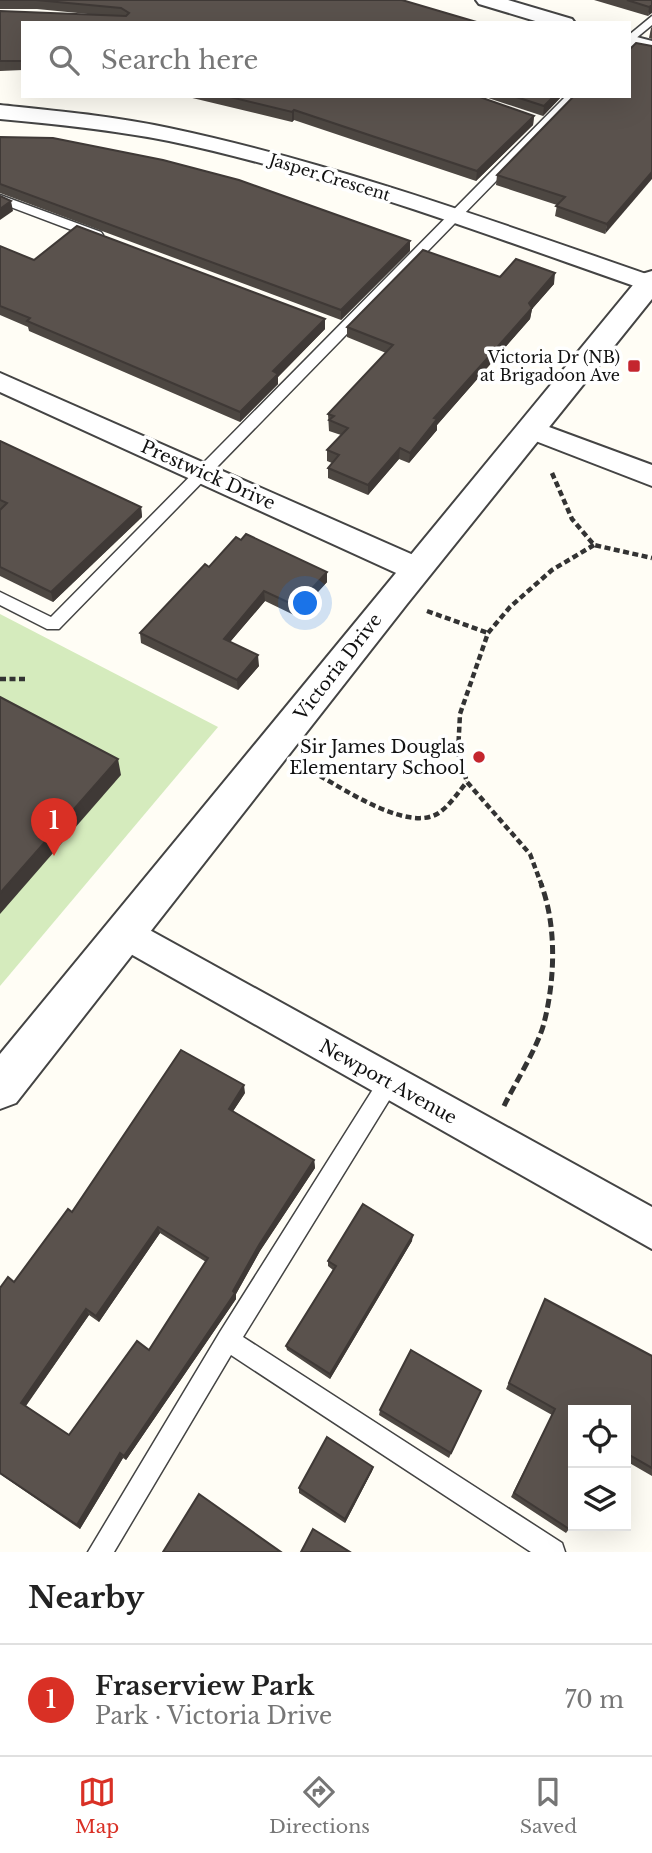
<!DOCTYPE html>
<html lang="en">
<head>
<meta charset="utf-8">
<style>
	:root { --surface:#fff; --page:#f6f6f6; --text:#222; --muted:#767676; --line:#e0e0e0; --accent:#d93025 }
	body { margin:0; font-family:"Libre Baskerville",serif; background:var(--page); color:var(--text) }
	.controls { position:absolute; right:21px; bottom:21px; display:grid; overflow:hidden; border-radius:0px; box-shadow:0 7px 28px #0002 }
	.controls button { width:63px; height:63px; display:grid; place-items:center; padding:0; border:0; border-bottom:2px solid var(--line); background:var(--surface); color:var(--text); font:35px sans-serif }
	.you { position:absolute; left:306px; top:604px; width:24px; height:24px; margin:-18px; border:5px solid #fff; border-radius:50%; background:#1a73e8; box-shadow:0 0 0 10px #1a73e833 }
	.badge { display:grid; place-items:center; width:46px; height:46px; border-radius:50%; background:var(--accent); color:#fff; font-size:23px; font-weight:700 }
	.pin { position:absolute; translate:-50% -58px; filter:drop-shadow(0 2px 4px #0008) }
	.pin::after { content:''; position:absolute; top:37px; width:24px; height:21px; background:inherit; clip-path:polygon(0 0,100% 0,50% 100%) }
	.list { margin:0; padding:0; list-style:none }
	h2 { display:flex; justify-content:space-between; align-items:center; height:91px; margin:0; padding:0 28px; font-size:30px }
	h2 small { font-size:23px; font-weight:400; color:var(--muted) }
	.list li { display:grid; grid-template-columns:46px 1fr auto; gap:21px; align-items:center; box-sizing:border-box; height:112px; padding:0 28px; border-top:2px solid var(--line) }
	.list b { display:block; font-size:26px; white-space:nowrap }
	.list p { margin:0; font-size:23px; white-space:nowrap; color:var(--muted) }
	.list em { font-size:23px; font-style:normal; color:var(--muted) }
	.icon { flex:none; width:38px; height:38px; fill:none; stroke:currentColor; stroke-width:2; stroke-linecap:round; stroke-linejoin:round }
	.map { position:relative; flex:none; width:652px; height:1552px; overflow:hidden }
	.search { position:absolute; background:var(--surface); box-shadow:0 7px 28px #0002; left:21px; right:21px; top:21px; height:77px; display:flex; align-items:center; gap:18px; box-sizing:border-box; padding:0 24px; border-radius:0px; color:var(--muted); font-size:26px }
	.sheet { height:203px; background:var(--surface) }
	nav { display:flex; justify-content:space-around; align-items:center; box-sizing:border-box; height:98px; border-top:2px solid var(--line); background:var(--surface); font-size:19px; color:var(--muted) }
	nav a { display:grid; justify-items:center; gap:4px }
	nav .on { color:var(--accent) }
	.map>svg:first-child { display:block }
</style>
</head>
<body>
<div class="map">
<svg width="652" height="1552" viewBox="0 0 652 1552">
	<rect width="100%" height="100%" fill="#fffdf5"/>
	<polygon fill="#d5ebbd" points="0,614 218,727 0,986"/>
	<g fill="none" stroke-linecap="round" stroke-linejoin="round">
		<g stroke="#444" stroke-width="3">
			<g id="service">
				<polygon points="652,16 652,25 629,44 629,35"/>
				<polygon points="566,96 579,96 59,629 47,629 0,605 0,592 51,617"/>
				<polygon points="0,195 101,232 103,235 97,239 93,238 0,203"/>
				<polygon points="389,1073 396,1075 399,1082 396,1089 243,1337 562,1543 565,1552 531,1552 231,1355 114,1552 88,1552 220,1332 382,1075"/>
			</g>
		</g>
		<g stroke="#444" stroke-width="4">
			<g id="minor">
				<polygon points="476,0 508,0 572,19 575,23 542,23 479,4"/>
				<polygon points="629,35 652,41 652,54 629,48"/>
				<path d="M0,105C57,111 113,116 169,128C334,163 493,221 652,276V290L640,288C485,234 330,175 169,141C113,130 56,124 0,119Z"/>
				<polygon points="0,373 427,561 431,569 427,577 416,580 405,577 0,392"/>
				<polygon points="530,420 652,465 652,486 520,435 516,429 520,423"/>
				<polygon points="126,917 652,1207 652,1249 113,944 108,933 113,922"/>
			</g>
		</g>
		<g stroke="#444" stroke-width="4">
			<polygon id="tertiary" points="652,271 652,299 407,604 16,1103 0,1109 0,1054 642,274"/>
		</g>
		<g stroke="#333" stroke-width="4.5" stroke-dasharray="6 3.5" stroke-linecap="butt">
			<polyline points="552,473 572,519 594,545 652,558"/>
			<polyline points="427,611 488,633"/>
			<polyline points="0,679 27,679"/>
			<path d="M320,776C347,791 407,831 437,814C449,807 458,792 467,782"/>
			<polyline points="542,886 530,854 467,782 458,753 460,714 488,633 510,607 552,570 594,545"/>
		</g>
		<path stroke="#333" stroke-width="5" stroke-dasharray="9 4.5" stroke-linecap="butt" d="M504,1106C515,1083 538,1047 544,1023C555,980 557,926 541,884"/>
		<use href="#service" fill="#fff" fill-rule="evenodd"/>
		<use href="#minor" fill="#fff" fill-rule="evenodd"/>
		<use href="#tertiary" fill="#fff" fill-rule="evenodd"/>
	</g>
	<g fill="#4d4742" fill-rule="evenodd">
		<polygon points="0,0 402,0 23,23 23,70 0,71 0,11 98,15 37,9 0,9"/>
		<polygon points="594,0 652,0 648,16"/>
		<polygon points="652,27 652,39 649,38 651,28"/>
		<polygon points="652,46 605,234 555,216 557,205 496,185 497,175"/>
		<polygon points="184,96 477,96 534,116 533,125 476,181 294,120 292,122"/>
		<polygon points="482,96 562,96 543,116"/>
		<polygon points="0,137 410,251 341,320 0,193"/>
		<polygon points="0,246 34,260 325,329 278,377 278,384 240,422 29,331 28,327 0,315"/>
		<polygon points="500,277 554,284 532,309 530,319 437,425 437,430 409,463 399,459 368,495 328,478 328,468 332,463 327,461 327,450 341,435 329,431 328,414 386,353 347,337 347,327"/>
		<polygon points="0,441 141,507 142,517 53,602 0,576"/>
		<polygon points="209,567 327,582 296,616 265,601 230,642 259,666 238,690 141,643 140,633"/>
		<path d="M245,1093L233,1111L314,1160L315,1168L260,1251L236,1294V1299L126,1460L123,1458L80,1529L0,1474V1288L14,1282L72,1212ZM160,1233L206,1262L149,1350L69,1435L26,1406L89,1315L99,1322Z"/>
		<polygon points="412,1241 330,1379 287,1350 286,1346 333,1270 328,1266 328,1261"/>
		<polygon points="545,1299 652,1356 652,1476 626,1461 626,1410 573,1410 569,1529 566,1533 511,1497 552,1415 506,1389"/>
		<polygon points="479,1396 449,1458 379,1415 380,1410"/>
		<polygon points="373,1467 372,1471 345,1523 299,1493 299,1488"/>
	</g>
	<g fill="#3f3936">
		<polygon points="652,5 652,13 648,16 649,7"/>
		<polygon points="554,96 562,96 543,116 544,106"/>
		<polygon points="294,110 294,120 292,122 292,112"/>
		<polygon points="534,116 533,125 476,181 477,171"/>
		<polygon points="652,172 652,179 605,234 607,224"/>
		<polygon points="11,201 13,211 0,220 0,209"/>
		<polygon points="410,241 410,251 341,320 341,310"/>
		<polygon points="555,273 554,284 532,309 530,319 437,425 437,430 409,463 410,453 434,418 529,303"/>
		<polygon points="325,319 325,329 278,377 278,384 240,422 240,412 273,371"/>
		<polygon points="400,448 399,459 368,495 368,485"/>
		<polygon points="141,507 142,517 53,602 51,592"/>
		<polygon points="327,572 327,582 296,616 296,606"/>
		<polygon points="264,591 265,601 224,649 224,639"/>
		<polygon points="258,655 259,666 238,690 237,680"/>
		<polygon points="118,759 121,775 0,914 0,893"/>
		<polygon points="244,1085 245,1093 230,1116 229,1109"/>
		<polygon points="314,1160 315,1168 260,1251 236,1294 236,1299 126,1460 124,1456 233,1291 259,1245"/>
		<polygon points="158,1227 160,1233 99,1322 96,1316"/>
		<polygon points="413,1235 412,1241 330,1379 330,1374"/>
		<polygon points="86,1309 89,1315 24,1408 21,1403"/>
		<polygon points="120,1453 123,1458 80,1529 77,1525"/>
		<polygon points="373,1467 372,1471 345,1523 345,1519"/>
	</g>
	<g fill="#5a524d" stroke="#3f3936" stroke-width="2" fill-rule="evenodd">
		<polygon points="0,0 402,0 480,23 23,23 23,61 0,61 0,11 126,16 129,13 121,8 36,0"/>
		<polygon points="627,0 652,0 652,5 649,7"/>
		<polygon points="636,43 652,46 652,172 607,224 556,206 565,197 497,175 574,96 629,96 629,50"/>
		<polygon points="226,96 477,96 534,116 477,171 294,110 292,112"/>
		<polygon points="513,96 554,96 544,106"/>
		<polygon points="0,137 53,138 163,160 239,180 410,241 341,310 0,184"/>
		<polygon points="0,196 11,201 0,209"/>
		<polygon points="77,226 325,319 273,371 278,374 240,412 27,321 30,318 0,306 0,246 34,260"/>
		<polygon points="423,250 500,277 516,259 555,273 529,303 532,308 434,418 437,419 410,453 400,448 368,485 328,468 339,455 327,450 348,428 329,420 334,416 328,414 393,345 347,327"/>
		<polygon points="0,441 141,507 51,592 0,567 0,510 7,503 0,500"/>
		<polygon points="246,534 327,572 296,606 264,591 224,639 258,655 237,680 140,633 205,564 209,567 236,537 241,540"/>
		<polygon points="0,697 118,759 0,893"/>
		<path d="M181,1050L244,1085L229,1109L314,1160L259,1245L233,1291L235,1293L124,1456L120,1453L77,1525L0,1473V1288L8,1277L14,1282L68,1209L72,1212ZM158,1227L208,1258L149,1350L137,1341L69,1435L21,1403L86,1309L96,1316Z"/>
		<polygon points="363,1204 413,1235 330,1374 286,1346 336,1266 328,1261"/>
		<polygon points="545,1299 652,1356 652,1468 626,1453 626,1410 573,1410 573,1520 569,1529 514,1493 555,1409 509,1383"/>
		<polygon points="411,1350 481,1391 451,1453 380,1410"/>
		<polygon points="327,1437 373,1467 345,1519 299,1488"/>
		<polygon points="199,1494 281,1552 163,1552"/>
		<polygon points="313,1529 350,1552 301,1552"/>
	</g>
	<g fill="#c4262e" stroke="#fff" stroke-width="2.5">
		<rect x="627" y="359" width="14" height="14" rx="3.5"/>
		<circle cx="479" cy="757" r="7"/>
	</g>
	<g text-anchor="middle" stroke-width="7" stroke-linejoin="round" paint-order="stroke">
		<g font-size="16" fill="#111" stroke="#fff">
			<text transform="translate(330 177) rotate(17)" y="6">Jasper Crescent</text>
		</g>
		<g font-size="16" fill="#111" stroke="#fff" text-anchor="end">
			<text x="620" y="363">Victoria Dr (NB)<tspan x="620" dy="18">at Brigadoon Ave</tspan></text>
		</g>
		<g font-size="18" fill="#111" stroke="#fff">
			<text transform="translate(208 475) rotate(24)" y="6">Prestwick Drive</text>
			<text transform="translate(338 667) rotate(-52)" y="6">Victoria Drive</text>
			<text transform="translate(388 1082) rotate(29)" y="6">Newport Avenue</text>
		</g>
		<g font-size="18" fill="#111" stroke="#fff" text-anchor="end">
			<text x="465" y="753">Sir James Douglas<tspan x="465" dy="21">Elementary School</tspan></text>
		</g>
	</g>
</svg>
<div class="controls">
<button><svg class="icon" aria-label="locate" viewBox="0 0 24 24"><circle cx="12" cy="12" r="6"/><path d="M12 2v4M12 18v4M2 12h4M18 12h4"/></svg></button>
<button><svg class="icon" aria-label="layers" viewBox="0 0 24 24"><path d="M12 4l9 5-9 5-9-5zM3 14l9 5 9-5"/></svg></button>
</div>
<div class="you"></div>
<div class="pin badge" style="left:54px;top:856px">1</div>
<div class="search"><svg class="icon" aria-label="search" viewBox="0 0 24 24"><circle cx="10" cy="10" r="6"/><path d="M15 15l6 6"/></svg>Search here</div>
</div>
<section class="sheet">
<h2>Nearby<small></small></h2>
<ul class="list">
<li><span class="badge">1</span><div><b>Fraserview Park</b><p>Park · Victoria Drive</p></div><em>70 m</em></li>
</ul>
</section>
<nav>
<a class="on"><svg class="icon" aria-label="map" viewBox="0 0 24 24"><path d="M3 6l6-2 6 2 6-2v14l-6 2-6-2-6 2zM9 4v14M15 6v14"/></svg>Map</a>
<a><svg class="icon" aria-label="directions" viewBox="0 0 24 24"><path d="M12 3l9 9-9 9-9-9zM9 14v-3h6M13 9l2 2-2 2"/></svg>Directions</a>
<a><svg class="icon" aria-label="saved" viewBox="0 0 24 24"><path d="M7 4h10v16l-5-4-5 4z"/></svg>Saved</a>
</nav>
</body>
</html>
